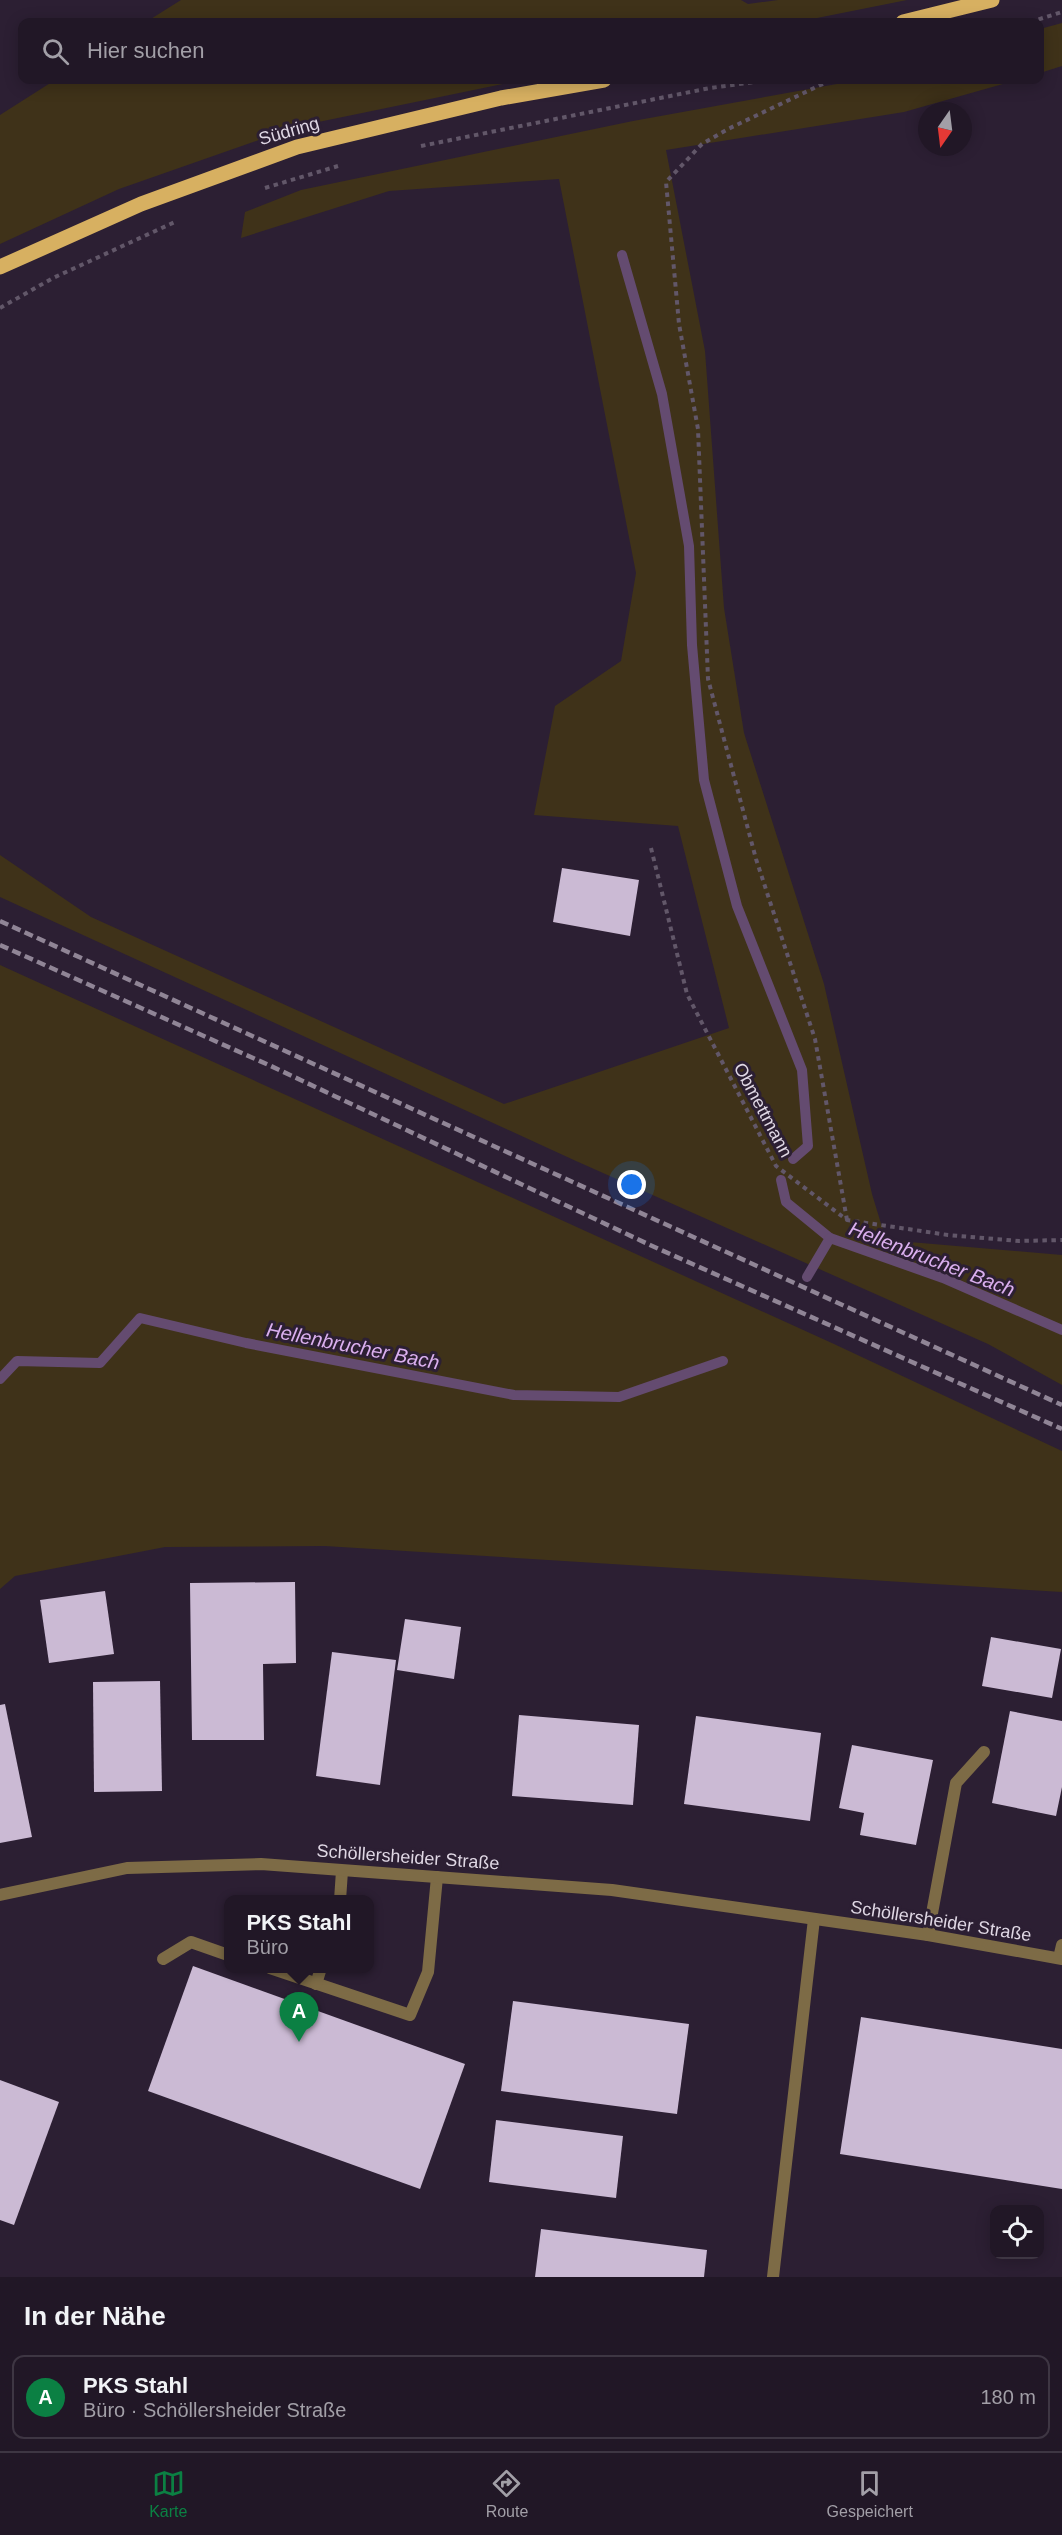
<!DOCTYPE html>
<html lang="de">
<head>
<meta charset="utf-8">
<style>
	:root { --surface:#211726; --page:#29202e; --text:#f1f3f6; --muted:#a29fa7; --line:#3e3643; --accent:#0b8043 }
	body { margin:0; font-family:Helvetica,sans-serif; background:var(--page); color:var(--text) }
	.controls { position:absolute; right:18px; bottom:18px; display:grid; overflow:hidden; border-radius:12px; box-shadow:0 3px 15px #0003 }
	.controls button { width:54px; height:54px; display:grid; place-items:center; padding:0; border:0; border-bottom:2px solid var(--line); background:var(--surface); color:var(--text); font:30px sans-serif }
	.compass { position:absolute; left:918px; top:102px; width:54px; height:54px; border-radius:50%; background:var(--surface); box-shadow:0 3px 15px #0003; rotate:194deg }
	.you { position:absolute; left:632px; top:1185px; width:21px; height:21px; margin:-15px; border:4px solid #fff; border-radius:50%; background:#1a73e8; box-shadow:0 0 0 9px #1a73e833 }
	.badge { display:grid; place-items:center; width:39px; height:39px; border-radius:50%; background:var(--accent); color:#fff; font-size:20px; font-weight:700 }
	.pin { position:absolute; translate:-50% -50px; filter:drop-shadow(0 2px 3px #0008) }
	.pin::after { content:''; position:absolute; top:32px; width:21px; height:18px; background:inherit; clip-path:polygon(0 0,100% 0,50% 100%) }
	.popup { position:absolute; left:224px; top:1895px; width:150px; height:78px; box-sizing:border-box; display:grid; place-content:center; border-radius:12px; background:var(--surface); filter:drop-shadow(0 2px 4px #0005); font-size:20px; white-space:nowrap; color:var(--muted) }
	.popup b { font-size:22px; color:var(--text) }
	.popup::after { content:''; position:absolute; left:50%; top:100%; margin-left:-12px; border:12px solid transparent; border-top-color:var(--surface) }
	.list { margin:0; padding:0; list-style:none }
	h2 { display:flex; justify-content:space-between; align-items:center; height:78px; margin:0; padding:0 24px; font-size:26px }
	h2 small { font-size:20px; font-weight:400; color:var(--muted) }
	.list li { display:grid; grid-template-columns:39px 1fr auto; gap:18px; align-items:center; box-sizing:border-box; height:84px; margin:0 12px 12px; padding:0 12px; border:2px solid var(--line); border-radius:12px }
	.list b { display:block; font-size:22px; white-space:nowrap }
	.list p { margin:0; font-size:20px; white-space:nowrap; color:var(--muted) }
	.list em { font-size:20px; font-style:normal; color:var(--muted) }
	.icon { flex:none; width:33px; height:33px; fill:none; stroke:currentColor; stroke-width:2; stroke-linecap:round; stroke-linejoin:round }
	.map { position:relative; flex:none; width:1062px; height:2277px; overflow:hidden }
	.search { position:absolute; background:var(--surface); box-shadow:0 3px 15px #0003; left:18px; right:18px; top:18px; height:66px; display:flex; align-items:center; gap:15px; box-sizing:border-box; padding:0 21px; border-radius:12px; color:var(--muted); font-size:22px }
	.sheet { height:174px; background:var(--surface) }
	nav { display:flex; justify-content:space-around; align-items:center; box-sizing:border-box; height:84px; border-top:2px solid var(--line); background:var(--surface); font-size:16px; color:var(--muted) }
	nav a { display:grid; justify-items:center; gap:3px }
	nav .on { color:var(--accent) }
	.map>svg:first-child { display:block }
</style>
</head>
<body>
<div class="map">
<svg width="1062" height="2277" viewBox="0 0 1062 2277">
	<rect width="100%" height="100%" fill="#2c1f33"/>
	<g fill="#3f3219">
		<polygon points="181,0 741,0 748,4 778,0 907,0 797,22 146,22"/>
		<polygon points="1062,23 1062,66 1040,73 1040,29"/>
		<polygon points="55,80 522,80 299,126 119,189 0,244 0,115"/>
		<polygon points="859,80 1017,80 904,112 666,150 705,351 724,608 744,733 824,984 872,1194 886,1240 1062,1255 1062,1385 988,1344 576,1161 0,897 0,855 91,917 504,1104 729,1028 678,826 534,815 555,706 621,661 636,573 559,179 389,191 241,238 245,212 301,190 633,121"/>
		<polygon points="0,965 834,1344 1062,1451 1062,1592 325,1546 165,1547 15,1576 0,1589"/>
	</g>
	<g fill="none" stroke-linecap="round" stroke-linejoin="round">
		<g stroke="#644b70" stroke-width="10">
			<polyline points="622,255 662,394 689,546 692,645 704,780 737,906 802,1070 808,1146 793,1159"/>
			<polyline points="781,1180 786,1202 830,1238"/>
			<polyline points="807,1277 830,1238 943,1278 1062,1330"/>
			<polyline points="0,1379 17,1361 100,1363 140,1318 246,1343 514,1395 619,1397 723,1361"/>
		</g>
	</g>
	<g fill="#cbbad4">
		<polygon points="562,868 639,880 630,936 553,922"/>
		<polygon points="295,1582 296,1663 263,1664 264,1740 192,1740 190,1583"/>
		<polygon points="105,1591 114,1654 49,1663 40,1600"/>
		<polygon points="405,1619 461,1627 454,1679 397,1670"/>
		<polygon points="991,1637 1061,1649 1052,1698 982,1686"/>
		<polygon points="332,1652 396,1660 380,1785 316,1776"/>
		<polygon points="160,1681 162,1791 94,1792 93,1682"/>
		<polygon points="5,1704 32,1837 0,1843 0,1705"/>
		<polygon points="1010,1711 1062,1721 1062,1787 1056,1816 992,1803"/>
		<polygon points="519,1715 639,1725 633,1805 512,1796"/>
		<polygon points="696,1716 821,1733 810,1821 684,1804"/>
		<polygon points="852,1745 933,1760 916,1845 860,1835 864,1813 839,1808"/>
		<polygon points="193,1966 465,2064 420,2189 148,2091"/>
		<polygon points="513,2001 689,2024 677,2114 501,2091"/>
		<polygon points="861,2017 1062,2049 1062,2189 840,2154"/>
		<polygon points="0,2080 59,2102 14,2225 0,2220"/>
		<polygon points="496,2120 623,2136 616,2198 489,2182"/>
		<polygon points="541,2229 707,2250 704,2277 535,2277"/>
	</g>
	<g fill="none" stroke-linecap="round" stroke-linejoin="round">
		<g stroke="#625769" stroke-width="4" stroke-dasharray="4.5 4.5" stroke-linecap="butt">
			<polyline points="1030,22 1062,12"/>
			<polyline points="831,80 728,129 702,144 666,182 679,324 698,429 708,679 756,859 815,1039 847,1220"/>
			<polyline points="421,146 710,88 770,80"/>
			<polyline points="265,188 338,166"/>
			<polyline points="0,308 53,278 177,221"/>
			<polyline points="651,848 687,994 776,1166 847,1220 948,1235 1019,1241 1062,1240"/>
		</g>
		<g stroke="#7d6b46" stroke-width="12">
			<polyline points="340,1900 342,1871"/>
			<polyline points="928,1935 956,1783 984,1752"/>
			<polyline points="1059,1958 1062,1945"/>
			<polyline points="163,1959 191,1942 228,1955"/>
			<polyline points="270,1968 410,2015 428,1972 437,1877"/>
			<polyline points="316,1984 321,1968"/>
		</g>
		<g stroke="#7d6b46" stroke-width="12">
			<polyline points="0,1895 127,1868 261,1864 612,1890 928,1935 1062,1959"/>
			<polyline points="773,2277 814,1919"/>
		</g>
		<g stroke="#d7b061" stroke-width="15">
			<polyline points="903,22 992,0"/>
			<polyline points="0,267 141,204 297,147 501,98 604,80"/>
		</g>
		<g stroke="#908596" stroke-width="4.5" stroke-dasharray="9 4.5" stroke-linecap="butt">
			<polyline points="0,921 1062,1405"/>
			<polyline points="0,945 271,1066 650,1245 1062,1429"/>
		</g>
	</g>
	<g text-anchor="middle" stroke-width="6" stroke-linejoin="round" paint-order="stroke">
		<g font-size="18" fill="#dfd7e4" stroke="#2c1f33">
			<text transform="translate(289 131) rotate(-16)" y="6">Südring</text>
			<text transform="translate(763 1110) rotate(62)" y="6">Obmettmann</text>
			<text transform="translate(408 1857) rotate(4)" y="6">Schöllersheider Straße</text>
			<text transform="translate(941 1921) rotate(9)" y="6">Schöllersheider Straße</text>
		</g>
		<g font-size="20" font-style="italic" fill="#daafee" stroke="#2c1f33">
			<text transform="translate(932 1259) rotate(21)" y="7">Hellenbrucher Bach</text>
			<text transform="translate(353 1346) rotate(11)" y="7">Hellenbrucher Bach</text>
		</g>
	</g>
</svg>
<div class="controls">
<button><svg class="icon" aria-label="locate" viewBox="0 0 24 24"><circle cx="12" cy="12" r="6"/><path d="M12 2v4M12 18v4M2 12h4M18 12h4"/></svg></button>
</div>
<svg class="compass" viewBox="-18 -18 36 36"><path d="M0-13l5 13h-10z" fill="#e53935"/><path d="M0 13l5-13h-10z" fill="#a29fa7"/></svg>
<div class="you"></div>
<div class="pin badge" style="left:299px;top:2042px">A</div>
<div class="popup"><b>PKS Stahl</b>Büro</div>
<div class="search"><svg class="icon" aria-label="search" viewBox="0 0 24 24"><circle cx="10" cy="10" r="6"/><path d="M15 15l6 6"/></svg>Hier suchen</div>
</div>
<section class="sheet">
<h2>In der Nähe<small></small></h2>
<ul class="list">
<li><span class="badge">A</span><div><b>PKS Stahl</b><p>Büro · Schöllersheider Straße</p></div><em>180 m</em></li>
</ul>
</section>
<nav>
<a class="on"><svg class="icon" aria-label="map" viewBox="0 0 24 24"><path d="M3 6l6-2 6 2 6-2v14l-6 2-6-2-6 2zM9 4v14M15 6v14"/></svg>Karte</a>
<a><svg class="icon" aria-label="directions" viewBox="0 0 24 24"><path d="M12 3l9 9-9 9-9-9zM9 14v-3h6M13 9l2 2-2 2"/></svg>Route</a>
<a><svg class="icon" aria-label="saved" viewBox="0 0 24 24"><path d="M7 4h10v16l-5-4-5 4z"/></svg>Gespeichert</a>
</nav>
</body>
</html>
